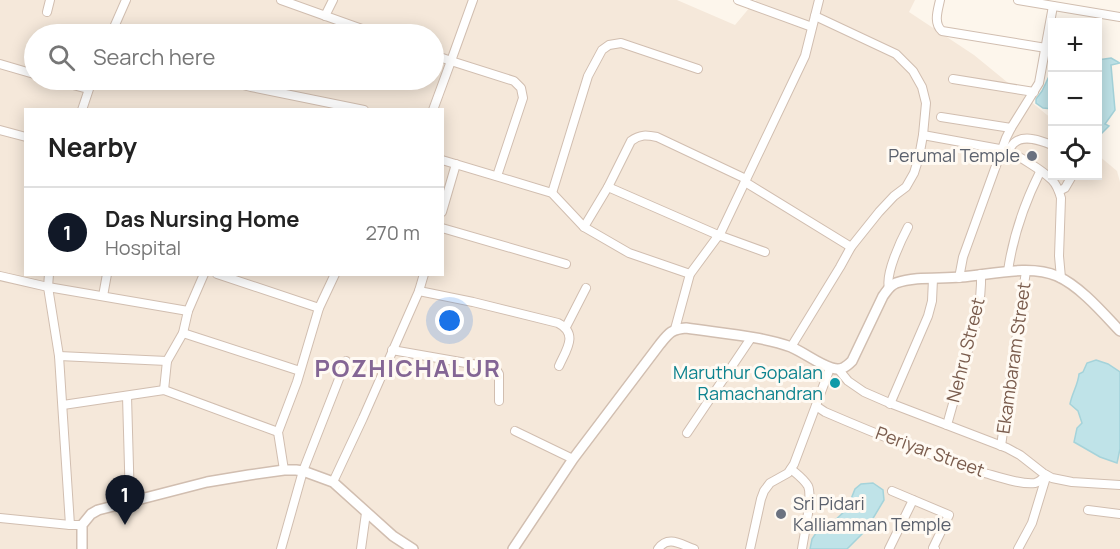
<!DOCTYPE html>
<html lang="en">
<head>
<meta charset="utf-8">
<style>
	:root { --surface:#fff; --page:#f6f6f6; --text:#222; --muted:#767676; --line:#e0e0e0; --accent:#111827 }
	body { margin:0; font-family:Manrope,sans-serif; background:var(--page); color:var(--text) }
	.controls { position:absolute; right:18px; top:18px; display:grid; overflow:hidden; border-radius:0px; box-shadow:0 3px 15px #0003 }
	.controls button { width:54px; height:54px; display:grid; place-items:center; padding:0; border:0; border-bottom:2px solid var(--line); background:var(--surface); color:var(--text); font:30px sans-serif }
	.you { position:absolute; left:450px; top:321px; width:21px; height:21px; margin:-15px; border:4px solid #fff; border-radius:50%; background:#1a73e8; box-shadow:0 0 0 9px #1a73e833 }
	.badge { display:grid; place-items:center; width:39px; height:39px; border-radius:50%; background:var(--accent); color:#fff; font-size:20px; font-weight:700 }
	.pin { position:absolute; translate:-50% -50px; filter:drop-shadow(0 2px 3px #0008) }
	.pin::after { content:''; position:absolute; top:32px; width:21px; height:18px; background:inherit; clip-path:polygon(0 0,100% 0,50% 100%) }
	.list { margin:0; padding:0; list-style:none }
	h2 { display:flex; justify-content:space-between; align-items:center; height:78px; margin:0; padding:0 24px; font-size:26px }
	h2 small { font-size:20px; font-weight:400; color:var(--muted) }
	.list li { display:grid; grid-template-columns:39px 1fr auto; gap:18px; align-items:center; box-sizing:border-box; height:90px; padding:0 24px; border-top:2px solid var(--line) }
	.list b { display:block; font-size:22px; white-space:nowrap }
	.list p { margin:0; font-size:20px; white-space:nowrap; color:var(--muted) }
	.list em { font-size:20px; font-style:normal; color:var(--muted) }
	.icon { flex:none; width:33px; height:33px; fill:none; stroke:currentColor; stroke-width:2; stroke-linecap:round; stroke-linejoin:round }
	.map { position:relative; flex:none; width:1120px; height:549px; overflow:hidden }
	.search { position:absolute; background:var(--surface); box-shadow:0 3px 15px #0003; left:24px; top:24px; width:420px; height:66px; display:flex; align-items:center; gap:15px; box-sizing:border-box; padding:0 21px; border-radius:33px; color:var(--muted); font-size:22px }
	.panel { position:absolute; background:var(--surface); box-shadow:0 3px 15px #0003; left:24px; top:108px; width:420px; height:168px; border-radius:0px }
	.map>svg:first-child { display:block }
</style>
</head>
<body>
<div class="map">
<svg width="1120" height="549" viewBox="0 0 1120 549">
	<rect width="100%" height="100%" fill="#fdf6ec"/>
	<path fill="#f5e8da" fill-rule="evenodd" d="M0,0H677L735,25L756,0H915L909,12L974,55L1052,119V176H1098V155L1117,171L1120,182V549H0ZM34,34H434V80H34ZM26,110H442V274H26Z"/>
	<g fill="#bfe3e8" stroke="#a5d3da" stroke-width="1.5">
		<polygon points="1111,58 1120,63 1111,65 1115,110 1105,124 1109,126 1098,137 1098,60"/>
		<polygon points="1052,70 1052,109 1043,108 1036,103 1036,99 1042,91"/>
		<path d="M1096,360L1108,364L1120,372V449L1117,463L1100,457L1074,442L1077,428L1082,423L1078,411L1070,404C1072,393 1078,385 1079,374L1083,372L1087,363Z"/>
		<polygon points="873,483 883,490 884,500 866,530 847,549 810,549 812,539 820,527 833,522 847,509 855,489 861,484"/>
	</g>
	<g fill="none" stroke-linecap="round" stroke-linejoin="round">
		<g stroke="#d1beb0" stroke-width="10">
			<g id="minor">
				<polyline points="281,0 376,34"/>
				<polyline points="473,0 451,61 514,81 521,88 523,98 497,176"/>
				<polyline points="738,0 812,27"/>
				<path d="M940,0C938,10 933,23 942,31L1046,48"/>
				<polyline points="1018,0 1120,17"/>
				<polyline points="47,12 50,0"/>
				<polyline points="325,16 333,0"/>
				<polyline points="111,34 126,0"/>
				<polyline points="0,64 34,74"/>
				<polyline points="953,79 1034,92"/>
				<polyline points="54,80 88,89"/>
				<polyline points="223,80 251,87 364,110"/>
				<polyline points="82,110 92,80"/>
				<polyline points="433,110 451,61 434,55"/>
				<polyline points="941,117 1011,128"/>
				<polyline points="0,130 26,137"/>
				<path d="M923,135L1005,150C1019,156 1042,170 1052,180C1057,185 1059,191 1061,198L1059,256L1061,278"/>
				<path d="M1008,151C1010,148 1012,145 1014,143C1024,134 1042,141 1052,145"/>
				<polyline points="442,160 552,193 584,227 629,253 690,274"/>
				<polyline points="745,182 851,247"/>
				<polyline points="608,187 718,235 765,252"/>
				<polyline points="1059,191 1065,188 1072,176"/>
				<polyline points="552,193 588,76 602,50 609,45 621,43 698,69"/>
				<polyline points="442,212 456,164"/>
				<path d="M584,227L608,187L631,141C640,134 647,135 657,137L746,179"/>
				<polyline points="442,228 566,264"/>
				<path d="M1008,271C1013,236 1024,204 1040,172"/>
				<polyline points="49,274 48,287 59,356 70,525 82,525"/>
				<polyline points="217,274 319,308"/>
				<polyline points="0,276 48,287 188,311"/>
				<polyline points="959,278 963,257 1006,138 1011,128 1039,83 1053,6"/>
				<path d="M889,288C885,274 901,240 908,227"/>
				<path d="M419,291L473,302L558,323C579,334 566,350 559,366"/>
				<polyline points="103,296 107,274"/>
				<polyline points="566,327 586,288"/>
				<polyline points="675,329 690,274 721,232 805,56 819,0"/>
				<polyline points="183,333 300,371"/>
				<polyline points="791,347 840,267 851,247 879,212 894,196 906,187 914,173 919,157 923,135 926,103 922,87 913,71 896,54 815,16"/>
				<polyline points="392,350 489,367 496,369 499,374 499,401"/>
				<polyline points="59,356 167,361"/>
				<polyline points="839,370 848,381 864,392 887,402 1007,448 1020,455 1043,473 1052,478 1072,482 1120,485"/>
				<polyline points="164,390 167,361 183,333 188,311 204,274"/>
				<polyline points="127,396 130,503"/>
				<polyline points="890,404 928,316 932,301 933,279"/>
				<polyline points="63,405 164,390 278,432"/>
				<path d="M816,406L825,412C876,434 928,455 981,472C996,476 1020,485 1035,483C1040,482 1043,478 1046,475"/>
				<path d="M947,425C953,403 960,380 966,357C974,331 982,303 981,274"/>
				<polyline points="515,431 573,459"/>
				<polyline points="687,433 751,338"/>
				<polyline points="1001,446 1026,271"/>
				<path d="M791,469C797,474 804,479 808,486C813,497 804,535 802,549"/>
				<polyline points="284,470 278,432 297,382 319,308 335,274"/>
				<polyline points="333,482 363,418 419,291 424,274"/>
				<polyline points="892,491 949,515 933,548 935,549"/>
				<polyline points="1088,510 1120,514"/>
				<polyline points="0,518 70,525"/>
				<polyline points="281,549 303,471 346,361"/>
				<polyline points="361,549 366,513"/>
				<path d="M658,549C668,535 680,544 694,549"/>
				<polyline points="750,549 761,499 764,491 770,483 788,473 794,464 830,368"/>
				<polyline points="889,549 913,500"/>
				<polyline points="1018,549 1032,523 1046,477"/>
			</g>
		</g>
		<g stroke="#d1beb0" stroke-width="12">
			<g id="tertiary">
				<polyline points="82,549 82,525 91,514 98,510 207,482 249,475 284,470 296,470 303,471 333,482 393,536 413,549"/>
				<path d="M513,549L573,459L660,344C669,333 672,329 686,328C718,333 762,336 791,347C805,353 818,364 832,368C841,371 846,367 852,361L883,296C887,291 889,286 896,283C916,276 940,279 961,277C989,275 1030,264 1057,276C1080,286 1103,313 1120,331"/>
			</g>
		</g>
		<use href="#minor" stroke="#fff" stroke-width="8"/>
		<use href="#tertiary" stroke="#fff" stroke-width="9"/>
	</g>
	<g fill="#6b7280" stroke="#fffaf3" stroke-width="2">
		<circle cx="1032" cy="156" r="6"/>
		<circle cx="781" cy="514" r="6"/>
	</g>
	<circle fill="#0f9aa8" stroke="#fffaf3" stroke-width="2" cx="835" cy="383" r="6"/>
	<g text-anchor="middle" stroke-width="6" stroke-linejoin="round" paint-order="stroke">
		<g font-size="18" fill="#5b616d" stroke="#fffaf3" text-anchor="end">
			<text x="1020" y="162">Perumal Temple</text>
			<text x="793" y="510" text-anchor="start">Sri Pidari<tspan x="793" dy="21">Kalliamman Temple</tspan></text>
		</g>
		<g font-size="18" fill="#7a5c4d" stroke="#fffaf3">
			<text transform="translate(966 350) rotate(-76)" y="6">Nehru Street</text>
			<text transform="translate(1014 358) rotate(-82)" y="6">Ekambaram Street</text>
			<text transform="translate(930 452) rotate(20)" y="6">Periyar Street</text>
		</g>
		<g font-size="18" fill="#0d838f" stroke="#fffaf3" text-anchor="end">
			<text x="823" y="379">Maruthur Gopalan<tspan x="823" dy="21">Ramachandran</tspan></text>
		</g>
		<g font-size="24" font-weight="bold" letter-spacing="1.5" fill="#846695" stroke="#fffaf3">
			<text x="408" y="377">POZHICHALUR</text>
		</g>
	</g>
</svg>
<div class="controls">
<button>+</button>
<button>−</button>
<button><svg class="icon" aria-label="locate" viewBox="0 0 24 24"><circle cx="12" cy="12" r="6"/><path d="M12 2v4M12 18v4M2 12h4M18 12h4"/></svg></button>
</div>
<div class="you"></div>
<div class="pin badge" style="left:125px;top:525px">1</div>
<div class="search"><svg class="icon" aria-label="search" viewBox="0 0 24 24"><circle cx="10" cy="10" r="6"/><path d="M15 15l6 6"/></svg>Search here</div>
<section class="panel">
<h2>Nearby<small></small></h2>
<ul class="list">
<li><span class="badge">1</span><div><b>Das Nursing Home</b><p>Hospital</p></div><em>270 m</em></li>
</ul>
</section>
</div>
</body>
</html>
